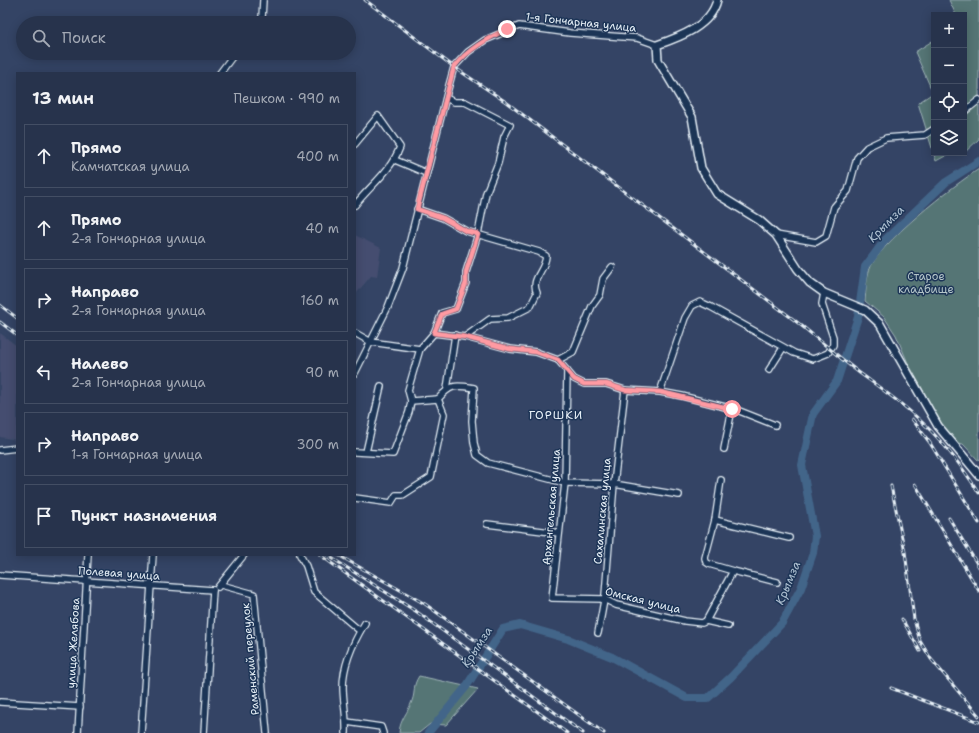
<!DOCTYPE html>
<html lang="ru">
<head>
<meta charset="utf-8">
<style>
	:root { --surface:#27334c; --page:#333f56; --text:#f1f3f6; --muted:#a4aab5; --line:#434e64 }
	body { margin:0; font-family:"Shantell Sans",sans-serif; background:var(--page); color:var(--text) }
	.controls { position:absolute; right:12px; top:12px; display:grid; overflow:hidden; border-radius:0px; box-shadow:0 2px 10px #0003 }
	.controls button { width:36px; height:36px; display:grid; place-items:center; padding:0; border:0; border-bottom:1px solid var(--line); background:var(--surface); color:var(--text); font:20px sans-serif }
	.stop { position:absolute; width:12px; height:12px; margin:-9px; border:3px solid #ff9aa2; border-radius:50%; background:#fff }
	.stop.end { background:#ff9aa2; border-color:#fff; box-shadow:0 1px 4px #0008 }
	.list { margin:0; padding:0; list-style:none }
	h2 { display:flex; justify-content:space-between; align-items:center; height:52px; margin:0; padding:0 16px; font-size:17px }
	h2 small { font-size:13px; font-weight:400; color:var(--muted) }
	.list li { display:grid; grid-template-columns:26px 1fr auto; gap:12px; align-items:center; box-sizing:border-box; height:64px; margin:0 8px 8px; padding:0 8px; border:1px solid var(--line); border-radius:0px }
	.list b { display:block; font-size:15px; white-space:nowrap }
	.list p { margin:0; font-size:13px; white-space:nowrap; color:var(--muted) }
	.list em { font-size:13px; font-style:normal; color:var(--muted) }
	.icon { flex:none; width:22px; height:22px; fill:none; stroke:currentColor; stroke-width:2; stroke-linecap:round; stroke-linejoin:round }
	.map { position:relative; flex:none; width:979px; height:733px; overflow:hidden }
	.search { position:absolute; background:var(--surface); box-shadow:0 2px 10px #0003; left:16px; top:16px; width:340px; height:44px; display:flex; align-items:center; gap:10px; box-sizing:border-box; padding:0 14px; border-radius:22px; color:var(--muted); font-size:15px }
	.panel { position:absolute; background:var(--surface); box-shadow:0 2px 10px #0003; left:16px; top:72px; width:340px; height:484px; border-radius:0px }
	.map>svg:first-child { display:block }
</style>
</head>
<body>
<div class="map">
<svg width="979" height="733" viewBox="0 0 979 733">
	<rect width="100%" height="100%" fill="#344465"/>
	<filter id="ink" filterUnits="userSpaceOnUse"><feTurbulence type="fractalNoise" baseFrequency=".025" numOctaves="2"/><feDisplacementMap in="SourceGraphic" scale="8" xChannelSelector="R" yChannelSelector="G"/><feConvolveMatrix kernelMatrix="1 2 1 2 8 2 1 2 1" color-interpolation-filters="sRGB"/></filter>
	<g filter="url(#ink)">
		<g fill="#444e6f">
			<polygon points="355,235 381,248 377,277 371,276 355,295"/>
			<polygon points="0,333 17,346 17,440 0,437"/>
		</g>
		<g fill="#557574" stroke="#9eb3b6">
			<polygon points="949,0 979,0 979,139 964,153 964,15 956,15"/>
			<polygon points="934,40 934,153 951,153 936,161 918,103 933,93 915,52"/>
			<path d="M979,169V461L963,444L957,443L944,428L908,363L896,335L884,317L865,301C866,291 866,280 869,271C877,244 954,185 979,169Z"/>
			<path d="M419,676L478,689L446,725L430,724L419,733H399C400,719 408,713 412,701C416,690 412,687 419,676Z"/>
		</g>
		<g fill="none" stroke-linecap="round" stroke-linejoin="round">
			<polyline stroke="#436589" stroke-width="8" points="428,733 466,687 503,629 520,625 568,639 612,657 687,698 708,698 731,677 782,623 801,588 813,553 815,536 802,465 813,414 837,381 858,317 865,267 885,240 946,182 979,161"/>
			<g stroke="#e8f1f8" stroke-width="8">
				<g id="minor">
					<polyline points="258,23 262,18 263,0"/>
					<polyline points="220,73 235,53"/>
					<polyline points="964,112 979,100"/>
					<path d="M355,144L378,116L400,147C391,171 371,185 355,205"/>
					<polyline points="395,160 426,173"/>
					<path d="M417,209L443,218L466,231L539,252L546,256C545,272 530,278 537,293L530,307L508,318L490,319L465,337"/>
					<polyline points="776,235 816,242 826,236 834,207 848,191 857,158 867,147 886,138 925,135 934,129"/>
					<polyline points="355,333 371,342 420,349"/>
					<polyline points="434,333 442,313 456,309 466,283 466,272 478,234 486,193 498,163 504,137 510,125 465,102 454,102 446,98"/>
					<polyline points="558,360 573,352 592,306 600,295 603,279 612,267"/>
					<polyline points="769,370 783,348"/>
					<polyline points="567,371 565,483 552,598 604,599 616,605 685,621 702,623 706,621 728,626"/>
					<polyline points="355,373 388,307 403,268 448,89 454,67 468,52 485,40 519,26 570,33 637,38 657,45"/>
					<polyline points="447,389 455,335"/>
					<polyline points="660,392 685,318 692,306 700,302 711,307 794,353 813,359 828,353 833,345 833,337 822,304 824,293"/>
					<path d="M438,399C451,384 455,385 474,388L472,421L474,443L477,455L488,463L565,483L614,484L679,495"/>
					<polyline points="411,401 438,399"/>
					<polyline points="724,449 732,409"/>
					<polyline points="0,450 17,448"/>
					<polyline points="355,452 393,454 409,412 411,401 408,390 420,349 434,333 465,337 510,349 536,352 558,360 574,379 584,384 606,384 625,390 660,392 682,396 737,410 775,425"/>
					<polyline points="366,452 381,386"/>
					<polyline points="355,498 391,503 396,495 403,495 431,477 444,414 438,399"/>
					<polyline points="715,520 789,538"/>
					<polyline points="487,524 559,533"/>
					<polyline points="300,555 306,566 314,592 360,631"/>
					<polyline points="733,571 777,582"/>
					<polyline points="0,575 213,590"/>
					<polyline points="221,585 254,594 267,733"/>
					<polyline points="218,587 244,555"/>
					<polyline points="706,621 733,571 709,564 706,562 705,558 715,520 721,480"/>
					<polyline points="598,633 605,595 614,484 625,390"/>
					<polyline points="0,702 80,707"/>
					<polyline points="347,722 381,727 383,733"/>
					<polyline points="78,733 88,555"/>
					<polyline points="141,733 153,555"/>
					<polyline points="204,733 213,590"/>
					<path d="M346,733C347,717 343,702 343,687C343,665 354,641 365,623"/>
				</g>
			</g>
			<g stroke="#e8f1f8" stroke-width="10">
				<path id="tertiary" d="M717,0C711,26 680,37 657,45L658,60L692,117L701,168L717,194L759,220L776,235L798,269L810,283L824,293L865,310L880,324L938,426L979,475"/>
			</g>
			<use href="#minor" stroke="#1d3557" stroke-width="5.5"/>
			<use href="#tertiary" stroke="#1d3557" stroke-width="7"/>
			<g stroke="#e8f1f8" stroke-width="3">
				<g id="rail">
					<path d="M365,0L454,67L506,102L793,319C815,336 835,354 857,371C880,388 904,404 924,424C945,444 963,468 979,493"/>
					<polyline points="0,305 17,318"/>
					<polyline points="0,322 17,335"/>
					<polyline points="912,419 930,443 979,523"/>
					<polyline points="915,484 979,591"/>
					<polyline points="891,486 905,552 914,619 920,641 931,659 979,716"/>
					<polyline points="949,518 979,567"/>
					<polyline points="320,555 567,733"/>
					<polyline points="327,555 417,612 583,733"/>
					<polyline points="338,555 425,604 604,733"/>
					<polyline points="902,619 920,651"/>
					<polyline points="891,688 979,722"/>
				</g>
			</g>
			<use href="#rail" stroke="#1d3557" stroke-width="1.5" stroke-dasharray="4.5" stroke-linecap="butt"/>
		</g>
	</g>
	<g fill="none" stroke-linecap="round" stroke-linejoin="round" filter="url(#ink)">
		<path stroke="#ff9aa2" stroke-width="5" d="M507,29C487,39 468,49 454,67L417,209L443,218L466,231L478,234L466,272V283L456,309L442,314L434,333L465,337L510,349L536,352L558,360L574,379L584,384H606L625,390L660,392L732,409"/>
	</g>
	<g text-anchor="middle" stroke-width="3" stroke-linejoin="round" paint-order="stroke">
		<g font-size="11" fill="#e8f1f8" stroke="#1d3557">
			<text transform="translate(581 22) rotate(6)" y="4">1-я Гончарная улица</text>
			<text transform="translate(551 507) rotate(-85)" y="4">Архангельская улица</text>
			<text transform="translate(602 511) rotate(-85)" y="4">Сахалинская улица</text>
			<text transform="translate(119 573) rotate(4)" y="4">Полевая улица</text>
			<text transform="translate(643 600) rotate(14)" y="4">Омская улица</text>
			<text transform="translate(73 643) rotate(-87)" y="4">улица Желябова</text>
			<text transform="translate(250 659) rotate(-95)" y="4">Раменский переулок</text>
		</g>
		<g font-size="11" fill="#b5c6ca" stroke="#1d3557">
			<text x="926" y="280">Старое<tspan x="926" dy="13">кладбище</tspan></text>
		</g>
		<g font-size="12" font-style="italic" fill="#aec0d1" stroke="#1d3557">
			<text transform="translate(886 224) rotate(-46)" y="4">Крымза</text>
			<text transform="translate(788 583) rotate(-67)" y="4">Крымза</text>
			<text transform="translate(477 647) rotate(-57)" y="4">Крымза</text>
		</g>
		<g font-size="12" letter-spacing="1" fill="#e8f1f8" stroke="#1d3557">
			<text x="556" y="419">ГОРШКИ</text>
		</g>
	</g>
</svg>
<div class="controls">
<button>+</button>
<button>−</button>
<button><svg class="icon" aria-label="locate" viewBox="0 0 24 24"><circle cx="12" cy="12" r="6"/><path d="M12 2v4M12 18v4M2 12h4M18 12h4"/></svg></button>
<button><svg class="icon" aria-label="layers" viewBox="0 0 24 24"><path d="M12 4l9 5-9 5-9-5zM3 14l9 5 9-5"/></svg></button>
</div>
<div class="stop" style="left:732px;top:409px"></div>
<div class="stop end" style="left:507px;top:29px"></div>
<div class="search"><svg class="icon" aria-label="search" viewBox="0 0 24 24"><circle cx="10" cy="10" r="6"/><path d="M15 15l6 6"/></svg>Поиск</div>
<section class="panel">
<h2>13 мин<small>Пешком · 990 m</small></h2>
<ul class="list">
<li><svg class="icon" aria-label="ahead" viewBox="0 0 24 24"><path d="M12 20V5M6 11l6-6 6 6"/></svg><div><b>Прямо</b><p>Камчатская улица</p></div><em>400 m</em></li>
<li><svg class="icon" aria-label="ahead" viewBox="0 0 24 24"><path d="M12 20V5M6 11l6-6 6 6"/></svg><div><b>Прямо</b><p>2-я Гончарная улица</p></div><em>40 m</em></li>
<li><svg class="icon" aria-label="right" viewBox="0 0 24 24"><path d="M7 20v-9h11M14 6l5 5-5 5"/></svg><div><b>Направо</b><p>2-я Гончарная улица</p></div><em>160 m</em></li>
<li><svg class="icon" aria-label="left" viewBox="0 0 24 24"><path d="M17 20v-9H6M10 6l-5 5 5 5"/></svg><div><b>Налево</b><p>2-я Гончарная улица</p></div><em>90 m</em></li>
<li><svg class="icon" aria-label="right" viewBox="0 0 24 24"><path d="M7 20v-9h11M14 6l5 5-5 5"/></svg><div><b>Направо</b><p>1-я Гончарная улица</p></div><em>300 m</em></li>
<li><svg class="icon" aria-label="arrive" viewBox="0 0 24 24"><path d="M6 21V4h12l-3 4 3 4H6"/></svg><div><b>Пункт назначения</b></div></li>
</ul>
</section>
</div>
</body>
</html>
